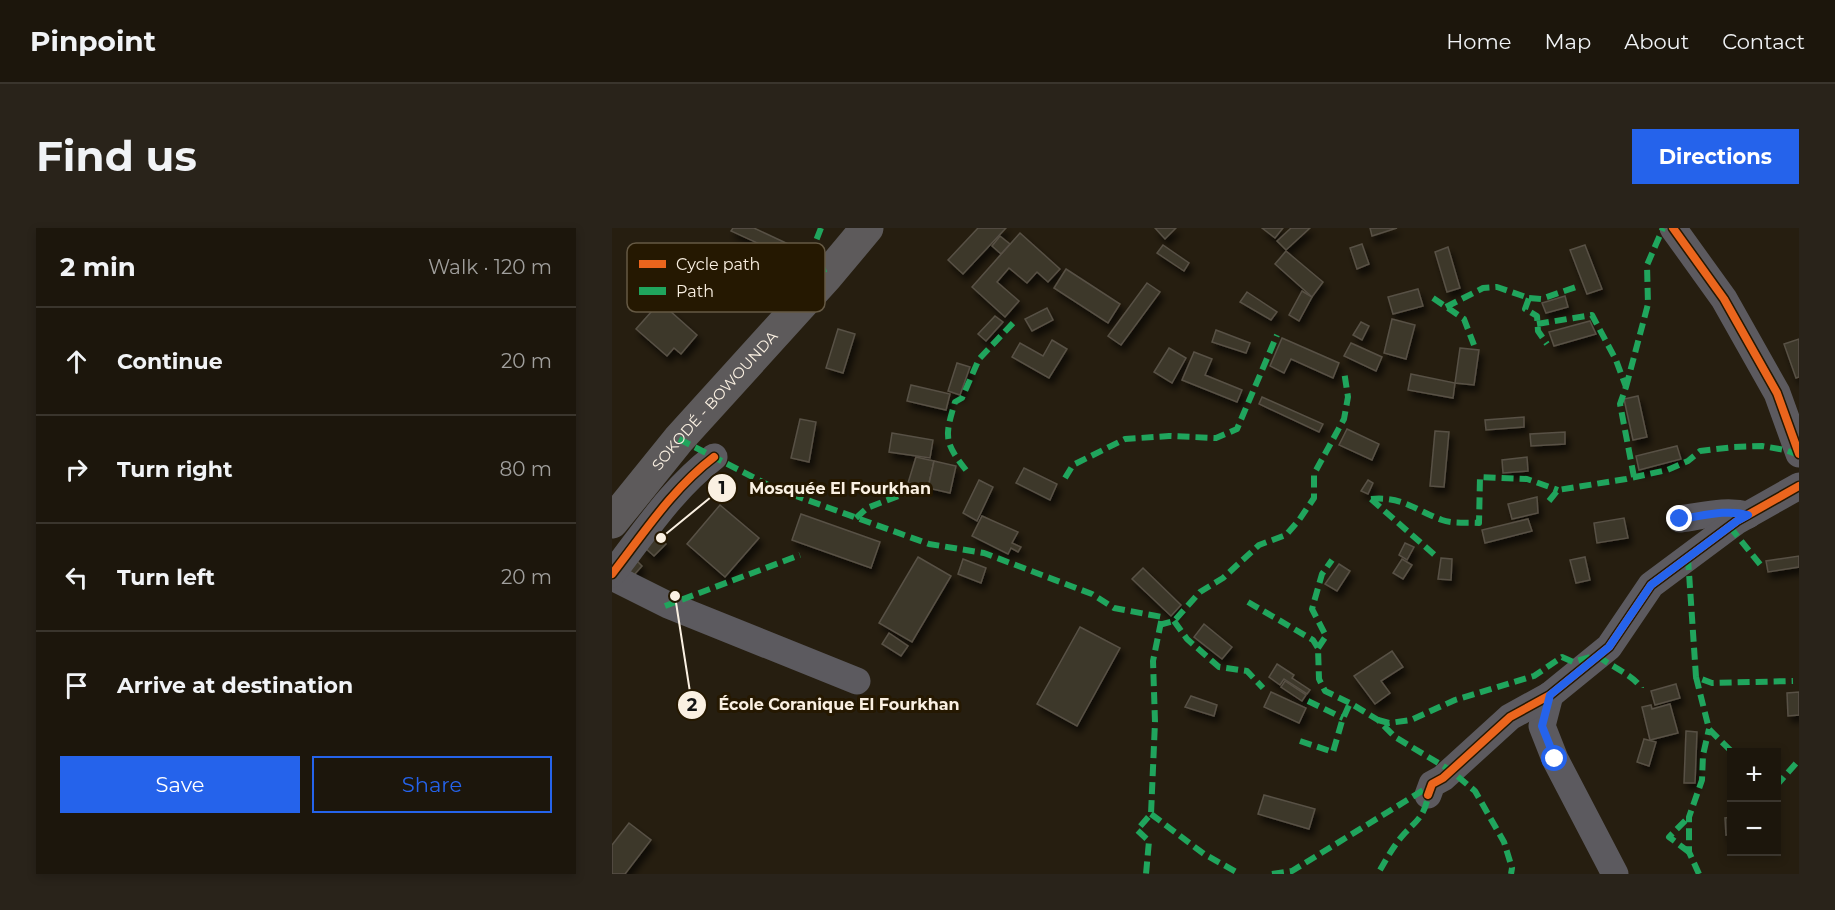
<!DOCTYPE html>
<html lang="en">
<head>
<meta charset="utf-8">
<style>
	:root { --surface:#1c160c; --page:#29231a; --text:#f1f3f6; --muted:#a09f9d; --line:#3a352d; --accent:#2563eb }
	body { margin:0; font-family:Montserrat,sans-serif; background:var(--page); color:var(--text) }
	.controls { position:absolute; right:18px; bottom:18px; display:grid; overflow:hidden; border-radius:0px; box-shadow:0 3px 9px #0003 }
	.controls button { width:54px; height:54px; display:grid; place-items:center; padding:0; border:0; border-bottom:2px solid var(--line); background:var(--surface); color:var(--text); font:30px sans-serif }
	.stop { position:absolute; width:18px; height:18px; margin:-14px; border:4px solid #2563eb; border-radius:50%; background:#fff }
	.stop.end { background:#2563eb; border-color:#fff; box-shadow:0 2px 6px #0008 }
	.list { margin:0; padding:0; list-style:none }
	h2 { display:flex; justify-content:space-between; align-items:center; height:78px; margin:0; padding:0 24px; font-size:26px }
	h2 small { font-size:20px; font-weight:400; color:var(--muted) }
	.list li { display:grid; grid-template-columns:39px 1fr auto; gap:18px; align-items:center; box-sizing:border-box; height:108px; padding:0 24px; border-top:2px solid var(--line) }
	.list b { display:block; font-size:22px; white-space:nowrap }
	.list em { font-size:20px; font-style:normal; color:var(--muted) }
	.actions { display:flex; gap:12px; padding:18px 24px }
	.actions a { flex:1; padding:14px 0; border:2px solid var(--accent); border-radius:0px; text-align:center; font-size:21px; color:var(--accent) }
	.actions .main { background:var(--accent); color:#fff }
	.icon { flex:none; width:33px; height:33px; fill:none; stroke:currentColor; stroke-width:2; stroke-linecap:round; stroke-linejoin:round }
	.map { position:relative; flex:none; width:1187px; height:646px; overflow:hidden; border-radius:0px }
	header { display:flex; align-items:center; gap:36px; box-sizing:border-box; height:84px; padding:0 30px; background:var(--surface); border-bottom:2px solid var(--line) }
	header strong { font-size:28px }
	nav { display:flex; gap:33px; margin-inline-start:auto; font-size:21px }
	.intro { display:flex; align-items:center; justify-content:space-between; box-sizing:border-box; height:144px; padding:0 36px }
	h1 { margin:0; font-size:42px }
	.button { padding:15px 27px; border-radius:0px; background:var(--accent); color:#fff; font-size:21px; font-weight:700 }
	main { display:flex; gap:36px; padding:0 36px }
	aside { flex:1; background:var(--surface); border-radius:0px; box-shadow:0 3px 9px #0003 }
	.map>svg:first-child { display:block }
</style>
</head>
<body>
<header>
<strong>Pinpoint</strong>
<nav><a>Home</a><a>Map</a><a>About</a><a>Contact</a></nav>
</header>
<div class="intro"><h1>Find us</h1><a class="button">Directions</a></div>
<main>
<aside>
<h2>2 min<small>Walk · 120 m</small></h2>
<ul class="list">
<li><svg class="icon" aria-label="ahead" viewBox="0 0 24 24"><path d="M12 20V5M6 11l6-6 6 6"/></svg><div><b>Continue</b></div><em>20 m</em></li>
<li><svg class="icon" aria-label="right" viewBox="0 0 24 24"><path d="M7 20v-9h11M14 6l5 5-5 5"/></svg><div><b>Turn right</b></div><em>80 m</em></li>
<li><svg class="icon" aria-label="left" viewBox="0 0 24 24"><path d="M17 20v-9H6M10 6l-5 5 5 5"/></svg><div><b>Turn left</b></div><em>20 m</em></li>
<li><svg class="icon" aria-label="arrive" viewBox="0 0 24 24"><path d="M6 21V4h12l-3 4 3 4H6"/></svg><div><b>Arrive at destination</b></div></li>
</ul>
<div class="actions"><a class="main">Save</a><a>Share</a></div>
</aside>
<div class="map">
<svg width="1187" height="646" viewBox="0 0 1187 646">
	<defs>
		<filter id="shadow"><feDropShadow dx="3.5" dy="6" stdDeviation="3" flood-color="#0009"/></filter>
	</defs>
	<rect width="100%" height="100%" fill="#261e10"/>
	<g fill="#3d372c" stroke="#585145" stroke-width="1.5" filter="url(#shadow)">
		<polygon points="121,0 142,0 191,23 187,34 119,3"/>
		<polygon points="366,0 394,0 351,46 336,32"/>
		<polygon points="543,0 564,0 553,11"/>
		<polygon points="650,0 671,0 663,10"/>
		<polygon points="679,0 698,0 674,22 665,13"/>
		<polygon points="758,0 785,0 760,8"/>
		<polygon points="408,5 448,41 436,54 425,44 415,55 397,40 385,54 407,73 393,89 360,59"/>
		<polygon points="388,8 398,16 389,26 380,18"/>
		<polygon points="750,16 757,36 745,41 738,20"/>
		<polygon points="551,17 577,35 572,43 545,25"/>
		<polygon points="973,17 990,61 975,66 958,22"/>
		<polygon points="836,19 848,60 835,64 823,24"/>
		<polygon points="674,23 711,54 700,69 663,36"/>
		<polygon points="454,41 508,76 496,95 442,60"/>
		<polygon points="535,55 548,64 509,117 496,108"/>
		<polygon points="806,61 811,78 781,86 776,69"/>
		<polygon points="690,63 700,69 687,93 677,87"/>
		<polygon points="635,64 665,84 659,92 628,74"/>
		<polygon points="953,68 956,79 934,85 930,75"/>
		<polygon points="48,74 85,107 69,126 62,120 55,128 24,101"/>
		<polygon points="435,80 441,92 420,103 413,91"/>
		<polygon points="383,88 391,94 374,113 366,106"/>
		<polygon points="780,91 803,97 794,131 772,125"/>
		<polygon points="978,93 984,106 942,118 937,104"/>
		<polygon points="749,94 757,98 750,112 741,107"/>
		<polygon points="226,101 243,106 231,145 214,140"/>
		<polygon points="604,102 638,115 634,125 600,114"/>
		<polygon points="670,110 727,135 721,150 679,131 672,145 658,138"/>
		<polygon points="1187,111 1187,149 1184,150 1172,116"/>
		<polygon points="440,112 455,121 437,150 400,129 408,115 431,128"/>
		<polygon points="739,115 770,129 764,143 732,128"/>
		<polygon points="557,120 574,130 560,155 542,144"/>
		<polygon points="848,120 867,122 862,157 843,155"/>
		<polygon points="582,124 600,131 593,147 630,162 625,174 570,152"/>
		<polygon points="345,135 358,139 348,167 336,163"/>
		<polygon points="799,146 843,155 841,170 796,162"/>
		<polygon points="299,157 338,166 334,182 295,173"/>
		<polygon points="1026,168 1035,209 1021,212 1012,171"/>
		<polygon points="650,169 711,196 707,204 647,176"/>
		<polygon points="912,189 912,199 874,202 873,192"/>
		<polygon points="188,191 204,194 197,234 179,230"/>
		<polygon points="735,201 767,216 760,232 727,217"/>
		<polygon points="823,203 837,204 832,259 818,258"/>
		<polygon points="953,204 953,216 919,218 918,206"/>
		<polygon points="280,205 321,212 318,230 277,224"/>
		<polygon points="1065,218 1069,231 1027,242 1024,228"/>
		<polygon points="304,229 322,233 316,260 296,255"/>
		<polygon points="915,229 916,243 891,245 890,232"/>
		<polygon points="322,233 344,238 338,265 316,260"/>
		<polygon points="412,240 445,256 438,272 404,255"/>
		<polygon points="367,252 381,259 365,293 351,285"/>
		<polygon points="756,252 761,255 756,266 749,263"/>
		<polygon points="925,269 926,285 900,291 896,276"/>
		<polygon points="108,277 147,310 113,349 75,316"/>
		<polygon points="189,286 268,314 259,340 180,312"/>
		<polygon points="370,288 406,304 400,315 409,319 406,324 399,320 396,326 360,308"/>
		<polygon points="1012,290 1016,310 985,315 982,295"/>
		<polygon points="916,291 920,303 873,315 870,302"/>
		<polygon points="43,305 54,316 42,328 30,317"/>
		<polygon points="793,315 802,319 795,332 787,327"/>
		<polygon points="20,328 30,338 22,347 11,337"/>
		<polygon points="1187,328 1187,339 1156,344 1154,333"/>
		<polygon points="306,329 339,348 300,414 267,395"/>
		<polygon points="973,329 978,352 964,355 958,332"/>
		<polygon points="829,330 840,331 839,352 826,351"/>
		<polygon points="351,331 374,340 369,355 346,346"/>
		<polygon points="790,331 800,337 791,351 781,345"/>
		<polygon points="727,336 738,343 725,363 713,356"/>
		<polygon points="531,340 569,377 559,388 520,351"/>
		<polygon points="592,396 620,419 610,431 582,409"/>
		<polygon points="468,399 508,420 465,498 425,476"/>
		<polygon points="277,405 296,418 289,428 270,416"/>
		<polygon points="780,423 791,439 769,453 778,465 763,476 742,448"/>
		<polygon points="665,436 682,447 680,450 698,462 695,466 672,451 668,457 657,449"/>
		<polygon points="673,453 694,467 690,473 669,459"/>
		<polygon points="1064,456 1068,470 1043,477 1039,463"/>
		<polygon points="659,464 694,480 687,495 652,479"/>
		<polygon points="1187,464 1187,487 1176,488 1175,465"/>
		<polygon points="579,468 605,477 602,488 573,479"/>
		<polygon points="1058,476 1066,505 1038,512 1030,479 1039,477 1040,481"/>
		<polygon points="1074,503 1085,504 1083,555 1072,555"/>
		<polygon points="1032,511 1044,514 1037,538 1025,534"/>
		<polygon points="652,567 703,581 697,601 646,586"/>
		<polygon points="1120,589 1120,606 1114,607 1113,590"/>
		<polygon points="17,595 39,612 13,646 0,646 0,617"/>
	</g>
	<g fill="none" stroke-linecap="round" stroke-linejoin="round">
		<g stroke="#5c5a5f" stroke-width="27">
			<polyline points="1061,0 1112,71 1165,165 1187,226"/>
			<path d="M1068,291C1091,288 1113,281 1136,287"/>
			<polyline points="0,346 6,352 56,377 245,453"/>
			<path d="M0,346C32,305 60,261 102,229"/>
			<polyline points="938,467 930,498 943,531 1003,646"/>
			<polyline points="816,567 820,556 831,550 898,489 938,467 997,419 1039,357 1125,293 1187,258"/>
		</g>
		<path stroke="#5d5a5b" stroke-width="33" id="s1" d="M0,294L67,211L214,49L255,0"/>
		<g stroke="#20a55d" stroke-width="6" stroke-dasharray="12 6" stroke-linecap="butt">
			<polyline points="209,0 202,18 214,49"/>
			<polyline points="821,70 852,91 862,117"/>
			<polyline points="917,70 929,71 964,59"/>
			<polyline points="834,79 871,60 885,59 917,70 913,81 925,88 926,103 935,116"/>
			<polyline points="925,96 980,87 1004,132 1014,159 1008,176 1022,249"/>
			<polyline points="1014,159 1036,76 1035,37 1051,0"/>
			<polyline points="67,211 162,260 317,316 372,325 480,366 502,380 550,389 541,433 543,494 539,586 525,602 537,613 534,646"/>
			<path d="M354,242C331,213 333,208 343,174L350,170L367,131L402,94"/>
			<polyline points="453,250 461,237 513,211 557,208 604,210 625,201 665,107"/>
			<path d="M759,271C790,268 803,282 830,292C841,296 856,294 867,295L868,249L915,251L946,262"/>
			<polyline points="759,271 825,329"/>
			<polyline points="937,273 946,262 1014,251 1055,242 1076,233 1088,223 1122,219 1150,218 1173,222 1187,227"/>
			<polyline points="244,290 255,280 294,265"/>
			<polyline points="1118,299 1151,340"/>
			<polyline points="1076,330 1084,449 1100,455 1181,453"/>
			<polyline points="636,374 701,412 706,420 707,451 713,463 738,475 766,492 783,509 838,542 863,563 892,614 900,640 899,646"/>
			<polyline points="53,378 188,327"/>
			<polyline points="562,393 575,411 607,439 635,443 651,460"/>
			<polyline points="547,397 562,393 588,364 611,350 647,317 674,307 687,292 702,270 702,246 732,191 736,169 732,143"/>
			<polyline points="706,420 714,408 700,381 710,346 720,332"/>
			<path d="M986,428C998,438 1023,448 1029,460"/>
			<polyline points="1084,449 1097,501 1120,524"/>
			<polyline points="696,473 731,490"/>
			<polyline points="766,492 777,495 799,492 843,472 922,448 950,429 961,434 978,429"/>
			<polyline points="688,513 721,524 730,493 738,475"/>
			<polyline points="1164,558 1187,532"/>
			<polyline points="539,586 592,626 628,646"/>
			<polyline points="1077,624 1057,609 1077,589"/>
			<path d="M768,642C775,630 782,617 792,606C805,592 813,588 816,567L812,564"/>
			<polyline points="660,646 680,643 818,558"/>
			<polyline points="1087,646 1077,624 1077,589 1090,552 1091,527 1097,501"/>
		</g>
		<g stroke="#251801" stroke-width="11">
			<g id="cycleway">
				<polyline points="1061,0 1112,71 1165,165 1187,226"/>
				<path d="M0,346C32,305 60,261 102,229"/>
				<polyline points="816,567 820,556 831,550 898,489 938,467 997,419 1039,357 1125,293 1187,258"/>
			</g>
		</g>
		<use href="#cycleway" stroke="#eb651d" stroke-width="8"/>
	</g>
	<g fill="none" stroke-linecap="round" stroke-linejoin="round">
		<path stroke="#2563eb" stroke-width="8" d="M943,531L930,498L938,467L997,419L1039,357L1125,293L1136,287C1113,281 1091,288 1068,291"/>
	</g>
	<g text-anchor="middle" stroke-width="6" stroke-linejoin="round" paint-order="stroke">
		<g font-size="15" fill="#faf0e2" stroke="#251801">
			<text dy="5" stroke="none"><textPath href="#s1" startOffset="159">SOKODÉ - BOWOUNDA</textPath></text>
		</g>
	</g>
	<rect x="15" y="15" width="198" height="69" rx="9" fill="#251801" stroke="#655944" stroke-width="1.5"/>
	<rect x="27" y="32" width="27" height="8" fill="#eb651d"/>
	<rect x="27" y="59" width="27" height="8" fill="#20a55d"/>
	<g font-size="16" fill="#faf0e2">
		<text x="64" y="42">Cycle path</text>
		<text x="64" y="69">Path</text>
	</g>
	<path fill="none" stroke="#faf0e2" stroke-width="2" d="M49 310L110 260M63 368L80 477"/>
	<g fill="#faf0e2" stroke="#251801" stroke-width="2">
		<circle cx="49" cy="310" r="6"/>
		<circle cx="63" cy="368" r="6"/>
		<circle cx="110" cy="260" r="15"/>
		<circle cx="80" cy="477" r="15"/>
	</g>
	<g font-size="18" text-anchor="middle" font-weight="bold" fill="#111">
		<text x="110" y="266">1</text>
		<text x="80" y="483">2</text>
	</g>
	<g font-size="16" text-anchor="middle" font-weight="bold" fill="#faf0e2" stroke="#251801" stroke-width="6" stroke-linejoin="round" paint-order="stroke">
		<text x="228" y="266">Mosquée El Fourkhan</text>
		<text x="227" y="482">École Coranique El Fourkhan</text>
	</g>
</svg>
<div class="controls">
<button>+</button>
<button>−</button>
</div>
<div class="stop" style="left:943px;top:531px"></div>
<div class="stop end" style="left:1068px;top:291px"></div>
</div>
</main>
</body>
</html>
